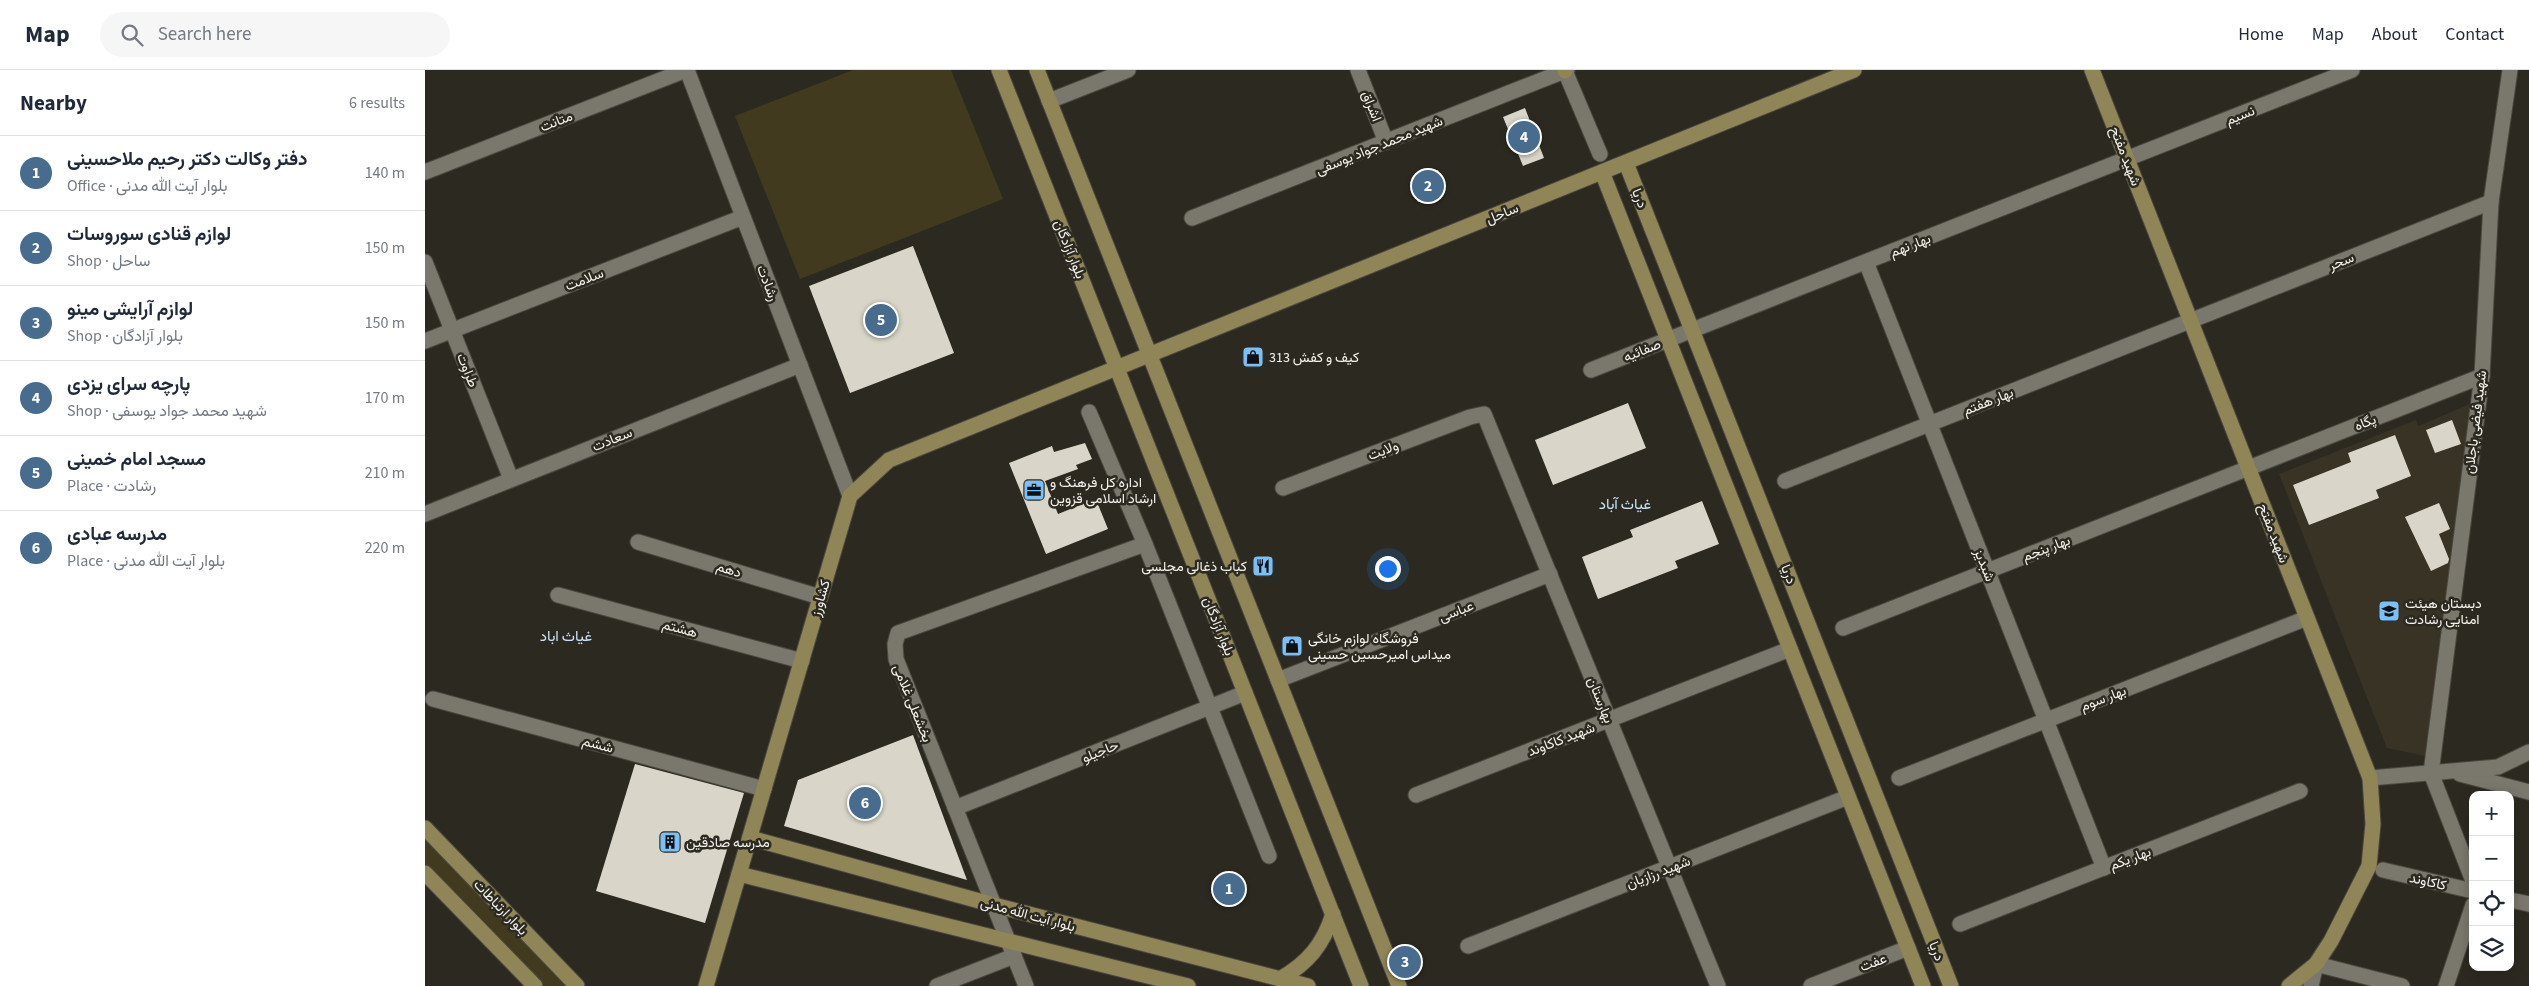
<!DOCTYPE html>
<html lang="en">
<head>
<meta charset="utf-8">
<style>
	:root { --surface:#fff; --page:#f6f6f7; --text:#1f2937; --muted:#747a83; --line:#e0e1e3; --accent:#486c8e }
	body { margin:0; font-family:"Source Sans 3",Vazirmatn,sans-serif; background:var(--page); color:var(--text) }
	.controls { position:absolute; right:15px; bottom:15px; display:grid; overflow:hidden; border-radius:10px; box-shadow:0 2px 12px #0003 }
	.controls button { width:45px; height:45px; display:grid; place-items:center; padding:0; border:0; border-bottom:1px solid var(--line); background:var(--surface); color:var(--text); font:25px sans-serif }
	.you { position:absolute; left:962px; top:498px; width:18px; height:18px; margin:-12px; border:4px solid #fff; border-radius:50%; background:#1a73e8; box-shadow:0 0 0 8px #1a73e833 }
	.badge { display:grid; place-items:center; width:32px; height:32px; border-radius:50%; background:var(--accent); color:#fff; font-size:16px; font-weight:700 }
	.pin { position:absolute; translate:-50% -50%; border:2px solid #fff; box-shadow:0 1px 5px #0006 }
	.list { margin:0; padding:0; list-style:none }
	h2 { display:flex; justify-content:space-between; align-items:center; height:65px; margin:0; padding:0 20px; font-size:21px }
	h2 small { font-size:16px; font-weight:400; color:var(--muted) }
	.list li { display:grid; grid-template-columns:32px 1fr auto; gap:15px; align-items:center; box-sizing:border-box; height:75px; padding:0 20px; border-top:1px solid var(--line) }
	.list b { display:block; font-size:19px; white-space:nowrap }
	.list p { margin:0; font-size:16px; white-space:nowrap; color:var(--muted) }
	.list em { font-size:16px; font-style:normal; color:var(--muted) }
	.icon { flex:none; width:28px; height:28px; fill:none; stroke:currentColor; stroke-width:2; stroke-linecap:round; stroke-linejoin:round }
	.map { position:relative; flex:none; width:2104px; height:916px; overflow:hidden }
	header { display:flex; align-items:center; gap:30px; box-sizing:border-box; height:70px; padding:0 25px; background:var(--surface); border-bottom:1px solid var(--line) }
	header strong { font-size:24px }
	nav { display:flex; gap:28px; margin-inline-start:auto; font-size:18px }
	.search { width:350px; height:45px; background:var(--page); display:flex; align-items:center; gap:12px; box-sizing:border-box; padding:0 18px; border-radius:28px; color:var(--muted); font-size:19px }
	main { display:flex }
	aside { flex:1; background:var(--surface) }
	.map>svg:first-child { display:block }
</style>
</head>
<body>
<header>
<strong>Map</strong>
<div class="search"><svg class="icon" aria-label="search" viewBox="0 0 24 24"><circle cx="10" cy="10" r="6"/><path d="M15 15l6 6"/></svg>Search here</div>
<nav><a>Home</a><a>Map</a><a>About</a><a>Contact</a></nav>
</header>
<main>
<aside>
<h2>Nearby<small>6 results</small></h2>
<ul class="list">
<li><span class="badge">1</span><div><b>دفتر وکالت دکتر رحیم ملاحسینی</b><p>Office · بلوار آیت الله مدنی</p></div><em>140 m</em></li>
<li><span class="badge">2</span><div><b>لوازم قنادی سوروسات</b><p>Shop · ساحل</p></div><em>150 m</em></li>
<li><span class="badge">3</span><div><b>لوازم آرایشی مینو</b><p>Shop · بلوار آزادگان</p></div><em>150 m</em></li>
<li><span class="badge">4</span><div><b>پارچه سرای یزدی</b><p>Shop · شهید محمد جواد یوسفی</p></div><em>170 m</em></li>
<li><span class="badge">5</span><div><b>مسجد امام خمینی</b><p>Place · رشادت</p></div><em>210 m</em></li>
<li><span class="badge">6</span><div><b>مدرسه عبادی</b><p>Place · بلوار آیت الله مدنی</p></div><em>220 m</em></li>
</ul>
</aside>
<div class="map">
<svg width="2104" height="916" viewBox="0 0 2104 916">
	<rect width="100%" height="100%" fill="#2c2a20"/>
	<polygon fill="#383324" points="2050,332 2000,686 1962,678 1854,404 1991,350 1993,356"/>
	<g fill="#423a1e">
		<polygon points="428,0 526,0 578,129 375,209 310,46"/>
		<polygon points="0,758 152,916 110,916 0,803"/>
	</g>
	<g fill="#d9d6c9">
		<polygon points="1100,38 1119,88 1098,96 1078,47"/>
		<polygon points="1013,100 1020,121 993,132 985,112"/>
		<polygon points="488,176 529,283 425,323 384,216"/>
		<polygon points="1203,333 1221,378 1128,415 1110,370"/>
		<polygon points="2027,350 2036,374 2010,383 2001,360"/>
		<polygon points="1970,365 1986,406 1951,420 1954,428 1884,455 1868,415 1926,392 1923,383"/>
		<polygon points="660,373 667,389 651,395 653,399 620,411 633,444 663,432 665,435 672,432 683,459 621,484 584,393 627,376 629,382"/>
		<polygon points="1277,431 1294,474 1250,491 1253,498 1173,529 1157,487 1208,467 1205,460"/>
		<polygon points="2014,433 2025,459 2014,464 2024,489 2023,493 2006,501 1980,447"/>
		<polygon points="488,665 542,810 359,756 373,710"/>
		<polygon points="210,694 319,723 280,853 171,821"/>
	</g>
	<g fill="none" stroke-linecap="round" stroke-linejoin="round">
		<g stroke="#4b4840" stroke-width="17">
			<g id="street">
				<polyline points="262,0 425,426"/>
				<polyline points="933,0 961,72"/>
				<polyline points="1140,1 1175,84"/>
				<polyline points="624,31 703,0"/>
				<polyline points="0,102 261,0"/>
				<polyline points="767,148 1142,0"/>
				<polyline points="0,192 86,409"/>
				<polyline points="1441,192 1679,798"/>
				<polyline points="0,271 318,147"/>
				<polyline points="1166,300 1927,0"/>
				<polyline points="664,342 720,474 844,786"/>
				<polyline points="1360,411 2066,132"/>
				<polyline points="858,418 1045,347 1059,344 1293,916"/>
				<polyline points="0,444 375,295"/>
				<polyline points="213,472 395,527"/>
				<polyline points="133,525 377,591"/>
				<polyline points="1418,558 2057,306"/>
				<polyline points="853,610 1125,504"/>
				<polyline points="8,629 339,719"/>
				<polyline points="2035,704 2104,722"/>
				<polyline points="1474,708 1882,548"/>
				<polyline points="1945,708 2073,697 2104,682"/>
				<polyline points="991,725 1365,579"/>
				<polyline points="530,738 820,623"/>
				<polyline points="1958,800 2048,821"/>
				<polyline points="2048,811 2006,703 2057,306 2066,132 2085,0"/>
				<polyline points="2085,830 2104,834"/>
				<polyline points="1535,854 1875,721"/>
				<polyline points="1043,876 1423,727"/>
				<polyline points="512,916 589,886"/>
				<polyline points="601,916 471,589 470,574 473,563 720,474"/>
				<polyline points="1386,916 1483,878"/>
				<polyline points="1886,916 1891,894 1977,916"/>
				<polyline points="2021,916 2048,835"/>
			</g>
		</g>
		<g stroke="#4b4840" stroke-width="17">
			<g id="secondary">
				<polyline points="574,0 936,916"/>
				<polyline points="612,0 974,916"/>
				<polyline points="1140,0 1140,1"/>
				<polyline points="1667,0 1945,708 1948,754 1944,796 1906,871 1891,894 1864,916"/>
				<polyline points="1201,93 1526,916"/>
				<polyline points="1177,102 1498,916"/>
				<polyline points="0,758 152,916"/>
				<polyline points="325,768 569,835 883,916"/>
				<polyline points="0,803 110,916"/>
				<polyline points="314,804 763,916"/>
				<path d="M855,909C883,893 898,875 908,844"/>
				<polyline points="281,916 425,426 464,390 1429,0"/>
			</g>
		</g>
		<use href="#street" stroke="#7a776c" stroke-width="15"/>
		<use href="#secondary" stroke="#908556" stroke-width="15"/>
	</g>
	<defs>
		<g id="shop-square" transform="scale(1.125)"><rect x="-9" y="-9" width="18" height="18" rx="4" fill="#79bff8" stroke="#2c2a20"/><path d="M-5-2.5h2.3a2.7 3.5 0 0 1 5.4 0H5L5.5 6h-11ZM-1.5-2.5h3a1.5 2.3 0 0 0-3 0Z" fill="#111"/></g>
		<g id="office-square" transform="scale(1.125)"><rect x="-9" y="-9" width="18" height="18" rx="4" fill="#79bff8" stroke="#2c2a20"/><path d="M-6-3h4V-5.5h4V-3h4V5H-6ZM-1-4.5V-3h2v-1.5ZM-6 0V1H6V0Z" fill="#111"/></g>
		<g id="restaurant-square" transform="scale(1.125)"><rect x="-9" y="-9" width="18" height="18" rx="4" fill="#79bff8" stroke="#2c2a20"/><path d="M-5-6h1v4h1v-4h1v4h1v-4h1v5L-1.5 .5V6h-2V.5L-5-1ZM5-6V6H3V1.5H1.5Q1.5-4 5-6Z" fill="#111"/></g>
		<g id="school-square" transform="scale(1.125)"><rect x="-9" y="-9" width="18" height="18" rx="4" fill="#79bff8" stroke="#2c2a20"/><path d="M0-5L7-2L0 1L-7-2ZM-4 1L0 2.5L4 1V4Q0 6-4 4Z" fill="#111"/></g>
		<g id="building-square" transform="scale(1.125)"><rect x="-9" y="-9" width="18" height="18" rx="4" fill="#79bff8" stroke="#2c2a20"/><path d="M-4-6H4V6H1V3H-1V6H-4ZM-2.5-4.3h1.7v1.8h-1.7ZM.8-4.3h1.7v1.8H.8ZM-2.5-1h1.7V.8h-1.7ZM.8-1h1.7V.8H.8Z" fill="#111"/></g>
	</defs>
	<g fill-rule="evenodd">
		<use href="#shop-square" x="828" y="287"/>
		<use href="#office-square" x="609" y="420"/>
		<use href="#restaurant-square" x="838" y="496"/>
		<use href="#school-square" x="1964" y="541"/>
		<use href="#shop-square" x="867" y="576"/>
		<use href="#building-square" x="245" y="772"/>
	</g>
	<g text-anchor="middle" stroke-width="5" stroke-linejoin="round" paint-order="stroke">
		<g font-size="14" fill="#f4f2ec" stroke="#2c2a20">
			<text transform="translate(947 36) rotate(68)" y="5">اشراق</text>
			<text transform="translate(1815 45) rotate(-22)" y="5">نسیم</text>
			<text transform="translate(131 51) rotate(-21)" y="5">متانت</text>
			<text transform="translate(954 75) rotate(-22)" y="5">شهید محمد جواد یوسفی</text>
			<text transform="translate(1701 86) rotate(69)" y="5">شهید مفتح</text>
			<text transform="translate(1215 128) rotate(68)" y="5">دریا</text>
			<text transform="translate(1077 143) rotate(-22)" y="5">ساحل</text>
			<text transform="translate(1485 175) rotate(-21)" y="5">بهار نهم</text>
			<text transform="translate(645 179) rotate(68)" y="5">بلوار آزادگان</text>
			<text transform="translate(1916 191) rotate(-22)" y="5">سحر</text>
			<text transform="translate(159 209) rotate(-21)" y="5">سلامت</text>
			<text transform="translate(343 213) rotate(69)" y="5">رشادت</text>
			<text transform="translate(1217 280) rotate(-22)" y="5">صفائیه</text>
			<text transform="translate(43 300) rotate(68)" y="5">طراوت</text>
			<text transform="translate(1563 331) rotate(-22)" y="5">بهار هفتم</text>
			<text transform="translate(1940 352) rotate(-22)" y="5">پگاه</text>
			<text transform="translate(2050 352) rotate(-83)" y="5">شهید فیضی باجلان</text>
			<text transform="translate(187 369) rotate(-22)" y="5">سعادت</text>
			<text transform="translate(958 380) rotate(-21)" y="5">ولایت</text>
			<text transform="translate(1849 463) rotate(69)" y="5">شهید مفتح</text>
			<text transform="translate(1621 478) rotate(-21)" y="5">بهار پنجم</text>
			<text transform="translate(1560 495) rotate(68)" y="5">شبدیز</text>
			<text transform="translate(304 499) rotate(17)" y="5">دهم</text>
			<text transform="translate(1364 504) rotate(68)" y="5">دریا</text>
			<text transform="translate(395 528) rotate(-74)" y="5">کشاورز</text>
			<text transform="translate(1031 541) rotate(-21)" y="5">عباسی</text>
			<text transform="translate(794 556) rotate(68)" y="5">بلوار آزادگان</text>
			<text transform="translate(255 558) rotate(15)" y="5">هشتم</text>
			<text transform="translate(1678 628) rotate(-21)" y="5">بهار سوم</text>
			<text transform="translate(1176 630) rotate(68)" y="5">بهارستان</text>
			<text transform="translate(488 633) rotate(68)" y="5">بخشعلی غلامی</text>
			<text transform="translate(1136 669) rotate(-21)" y="5">شهید کاکاوند</text>
			<text transform="translate(173 674) rotate(15)" y="5">ششم</text>
			<text transform="translate(675 681) rotate(-22)" y="5">حاجیلو</text>
			<text transform="translate(1705 788) rotate(-21)" y="5">بهار یکم</text>
			<text transform="translate(1233 802) rotate(-21)" y="5">شهید رزازیان</text>
			<text transform="translate(2003 811) rotate(13)" y="5">کاکاوند</text>
			<text transform="translate(76 837) rotate(46)" y="5">بلوار ارتباطات</text>
			<text transform="translate(603 844) rotate(15)" y="5">بلوار آیت الله مدنی</text>
			<text transform="translate(1512 881) rotate(68)" y="5">دریا</text>
			<text transform="translate(1448 892) rotate(-21)" y="5">عفت</text>
		</g>
		<g font-size="14" fill="#f4f2ec" stroke="#2c2a20" text-anchor="start">
			<text x="844" y="292">کیف و کفش 313</text>
			<text x="625" y="417">اداره کل فرهنگ و<tspan x="625" dy="16">ارشاد اسلامی قزوین</tspan></text>
			<text x="822" y="501" text-anchor="end">کباب ذغالی مجلسی</text>
			<text x="1980" y="538">دبستان هیئت<tspan x="1980" dy="16">امنایی رشادت</tspan></text>
			<text x="883" y="573">فروشگاه لوازم خانگی<tspan x="883" dy="16">میداس امیرحسین حسینی</tspan></text>
			<text x="261" y="777">مدرسه صادقین</text>
		</g>
		<g font-size="15" fill="#cae4f9" stroke="#2c2a20">
			<text x="1200" y="439">غیاث آباد</text>
			<text x="141" y="571">غیاث اباد</text>
		</g>
	</g>
</svg>
<div class="controls">
<button>+</button>
<button>−</button>
<button><svg class="icon" aria-label="locate" viewBox="0 0 24 24"><circle cx="12" cy="12" r="6"/><path d="M12 2v4M12 18v4M2 12h4M18 12h4"/></svg></button>
<button><svg class="icon" aria-label="layers" viewBox="0 0 24 24"><path d="M12 4l9 5-9 5-9-5zM3 14l9 5 9-5"/></svg></button>
</div>
<div class="you"></div>
<div class="pin badge" style="left:804px;top:819px">1</div>
<div class="pin badge" style="left:1003px;top:116px">2</div>
<div class="pin badge" style="left:980px;top:892px">3</div>
<div class="pin badge" style="left:1099px;top:67px">4</div>
<div class="pin badge" style="left:456px;top:250px">5</div>
<div class="pin badge" style="left:440px;top:733px">6</div>
</div>
</main>
</body>
</html>
